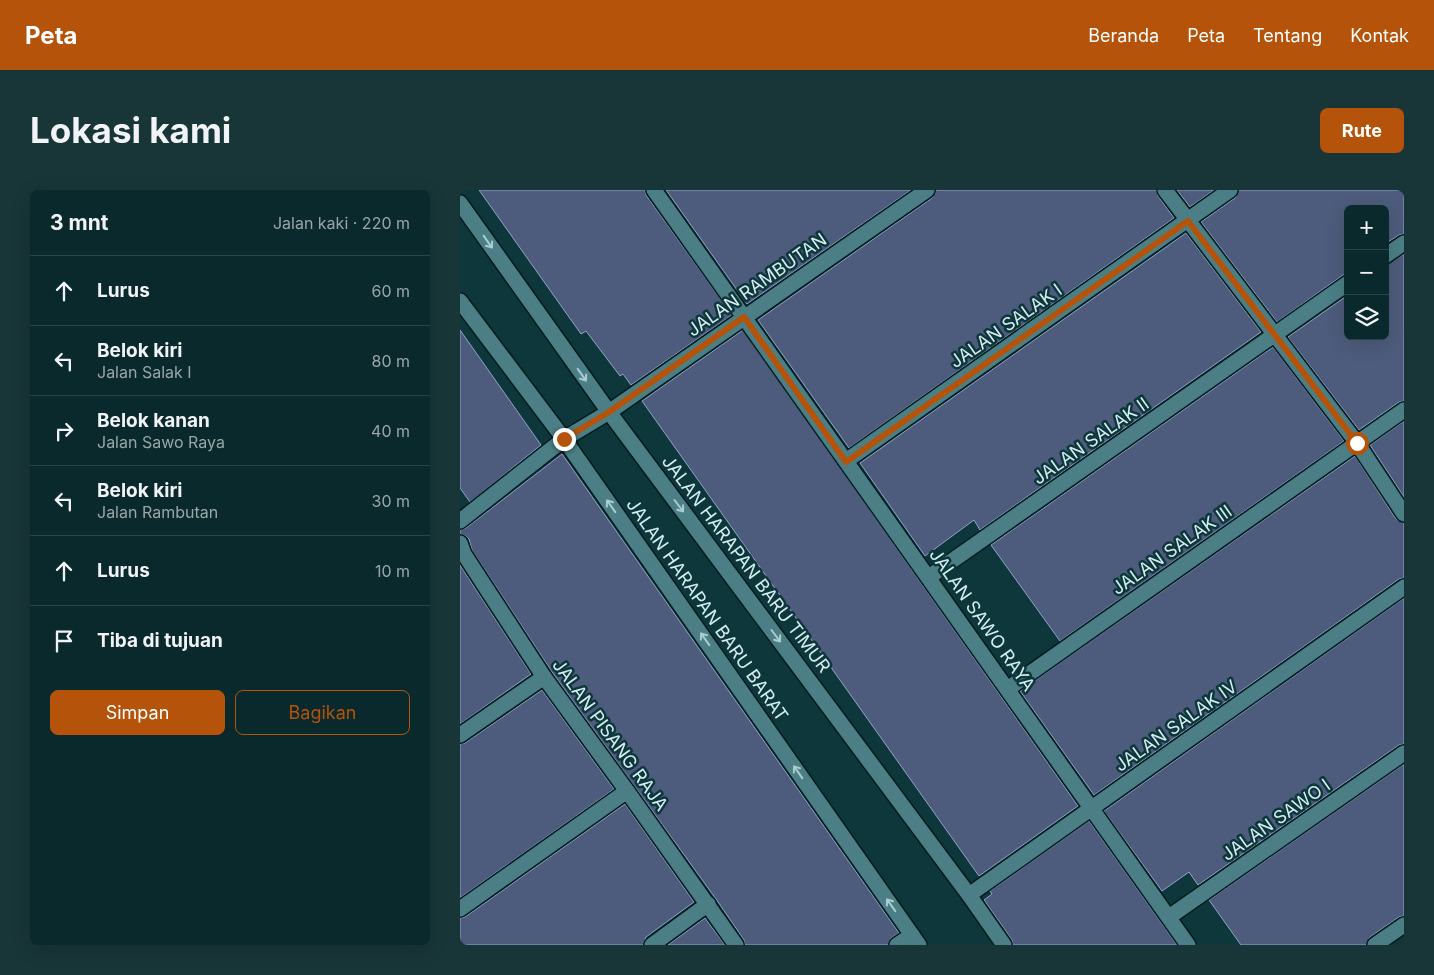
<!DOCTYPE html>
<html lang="id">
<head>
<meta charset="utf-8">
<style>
	:root { --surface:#0a292c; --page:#183538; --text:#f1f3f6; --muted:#99a6a9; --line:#2a4548; --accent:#b45309 }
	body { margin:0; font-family:Inter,sans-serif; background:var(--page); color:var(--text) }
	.controls { position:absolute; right:15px; top:15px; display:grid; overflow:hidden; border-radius:8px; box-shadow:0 5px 20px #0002 }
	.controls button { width:45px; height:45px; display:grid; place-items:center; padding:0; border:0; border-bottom:1px solid var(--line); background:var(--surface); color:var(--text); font:25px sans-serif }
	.stop { position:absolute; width:15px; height:15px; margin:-11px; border:4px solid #b45309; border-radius:50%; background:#fff }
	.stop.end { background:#b45309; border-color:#fff; box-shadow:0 1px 5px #0008 }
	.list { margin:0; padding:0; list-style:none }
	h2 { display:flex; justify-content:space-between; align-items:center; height:65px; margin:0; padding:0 20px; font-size:21px }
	h2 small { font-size:16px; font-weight:400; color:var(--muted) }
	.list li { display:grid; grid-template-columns:32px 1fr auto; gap:15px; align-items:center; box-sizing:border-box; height:70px; padding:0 20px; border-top:1px solid var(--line) }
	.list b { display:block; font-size:19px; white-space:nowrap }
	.list p { margin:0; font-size:16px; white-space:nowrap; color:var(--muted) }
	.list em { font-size:16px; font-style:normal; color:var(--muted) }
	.actions { display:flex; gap:10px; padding:15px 20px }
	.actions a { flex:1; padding:11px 0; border:1px solid var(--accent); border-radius:8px; text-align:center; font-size:18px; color:var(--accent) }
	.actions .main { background:var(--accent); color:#fff }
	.icon { flex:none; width:28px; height:28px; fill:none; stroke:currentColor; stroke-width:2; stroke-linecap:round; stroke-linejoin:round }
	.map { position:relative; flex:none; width:944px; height:755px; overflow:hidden; border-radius:8px }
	header { display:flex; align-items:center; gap:30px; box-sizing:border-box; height:70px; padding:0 25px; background:var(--accent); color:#fff }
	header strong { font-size:24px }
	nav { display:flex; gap:28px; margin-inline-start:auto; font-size:18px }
	.intro { display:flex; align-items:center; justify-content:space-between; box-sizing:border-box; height:120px; padding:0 30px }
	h1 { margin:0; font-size:35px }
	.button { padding:12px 22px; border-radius:8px; background:var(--accent); color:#fff; font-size:18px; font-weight:700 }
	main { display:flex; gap:30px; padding:0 30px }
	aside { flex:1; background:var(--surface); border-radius:8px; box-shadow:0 5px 20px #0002 }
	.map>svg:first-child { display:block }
</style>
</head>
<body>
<header>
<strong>Peta</strong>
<nav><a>Beranda</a><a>Peta</a><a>Tentang</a><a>Kontak</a></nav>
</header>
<div class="intro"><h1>Lokasi kami</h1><a class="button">Rute</a></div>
<main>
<aside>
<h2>3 mnt<small>Jalan kaki · 220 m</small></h2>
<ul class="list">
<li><svg class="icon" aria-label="ahead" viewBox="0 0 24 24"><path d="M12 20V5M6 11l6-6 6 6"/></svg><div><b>Lurus</b></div><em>60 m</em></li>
<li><svg class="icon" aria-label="left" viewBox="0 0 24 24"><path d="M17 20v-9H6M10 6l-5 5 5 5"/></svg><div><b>Belok kiri</b><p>Jalan Salak I</p></div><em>80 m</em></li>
<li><svg class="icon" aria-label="right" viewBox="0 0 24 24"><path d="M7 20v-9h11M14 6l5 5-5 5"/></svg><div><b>Belok kanan</b><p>Jalan Sawo Raya</p></div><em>40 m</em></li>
<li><svg class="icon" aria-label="left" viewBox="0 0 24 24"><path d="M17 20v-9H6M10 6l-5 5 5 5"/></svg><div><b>Belok kiri</b><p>Jalan Rambutan</p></div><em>30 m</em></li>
<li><svg class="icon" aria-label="ahead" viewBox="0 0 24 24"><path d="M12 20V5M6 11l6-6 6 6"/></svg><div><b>Lurus</b></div><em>10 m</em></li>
<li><svg class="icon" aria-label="arrive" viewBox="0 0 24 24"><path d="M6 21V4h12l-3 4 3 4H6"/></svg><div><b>Tiba di tujuan</b></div></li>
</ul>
<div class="actions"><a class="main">Simpan</a><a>Bagikan</a></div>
</aside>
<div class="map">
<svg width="944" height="755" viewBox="0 0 944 755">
	<rect width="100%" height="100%" fill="#0e373b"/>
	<g fill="#4d5c7c" stroke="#92a3c7">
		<polygon points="19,0 185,0 186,5 272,125 171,195 163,184 160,186 126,141 121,144"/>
		<polygon points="206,0 451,0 287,114"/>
		<polygon points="476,0 696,0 698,6 714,28 389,258 298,130 472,8"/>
		<polygon points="717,0 754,0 730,17"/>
		<polygon points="779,0 944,0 944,44 939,45 925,54 925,19 888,19 888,84 883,85 817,132 741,32 775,8"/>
		<polygon points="726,43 801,142 520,340 514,330 465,366 400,273"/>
		<polygon points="944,64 944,211 939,212 899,240 828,147 888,105 888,146 925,146 925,75"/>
		<polygon points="0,140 81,255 10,312 0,298"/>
		<polygon points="283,140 618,616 519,686 182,211"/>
		<polygon points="813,157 884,251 600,451 531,355"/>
		<polygon points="944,231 944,307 910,255"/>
		<polygon points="102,264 439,743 431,748 428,755 285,755 284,750 256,709 92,482 12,360 9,349 6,346 0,344 0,340 6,338"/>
		<polygon points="895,266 936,329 944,333 944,388 939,389 634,605 560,501"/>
		<polygon points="0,375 71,484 0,534"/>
		<polygon points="944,408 944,554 939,555 738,695 729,682 702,701 644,621"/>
		<polygon points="82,500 154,599 0,708 0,554 5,553"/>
		<polygon points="944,574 944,726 939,727 910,747 906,755 781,755 749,710"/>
		<polygon points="165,614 234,712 186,747 183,755 0,755 0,728 5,727"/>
		<polygon points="629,631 654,666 717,755 553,755 552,750 524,710 532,704 530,701"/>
		<polygon points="245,728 265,755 208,755"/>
	</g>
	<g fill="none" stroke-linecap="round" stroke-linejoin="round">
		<g stroke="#021d20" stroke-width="18">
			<g id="street">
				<path d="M194,0C374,251 550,504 728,755"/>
				<polyline points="705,0 897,253 944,324"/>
				<polyline points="0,13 149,222 509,705 544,755"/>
				<polyline points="925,66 944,53"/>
				<polyline points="0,111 104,249 459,755"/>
				<polyline points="386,271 770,0"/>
				<polyline points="0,331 104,249 149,222 467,0"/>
				<polyline points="0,353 4,364 84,487 167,601 276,755"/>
				<polyline points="469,387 888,93"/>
				<polyline points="549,498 944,220"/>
				<polyline points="0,545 84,487"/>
				<polyline points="509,705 944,397"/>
				<polyline points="0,719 167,601"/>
				<polyline points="709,727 944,563"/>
				<polyline points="192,755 248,714"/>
				<polyline points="437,755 452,745"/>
				<polyline points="915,755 944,735"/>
			</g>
		</g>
		<use href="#street" stroke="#4b7f85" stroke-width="15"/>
	</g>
	<defs><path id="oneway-shaft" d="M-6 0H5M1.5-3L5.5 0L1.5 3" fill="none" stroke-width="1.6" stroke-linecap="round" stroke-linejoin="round" transform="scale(1.25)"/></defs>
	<g stroke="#aaccd1">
		<use href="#oneway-shaft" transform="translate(28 52) rotate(55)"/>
		<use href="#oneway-shaft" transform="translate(122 185) rotate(55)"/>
		<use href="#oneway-shaft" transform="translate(151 316) rotate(-125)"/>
		<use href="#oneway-shaft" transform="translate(219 316) rotate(53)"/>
		<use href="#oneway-shaft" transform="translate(316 446) rotate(53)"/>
		<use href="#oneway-shaft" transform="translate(245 449) rotate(-125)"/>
		<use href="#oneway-shaft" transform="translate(338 582) rotate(-125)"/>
		<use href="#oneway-shaft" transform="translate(431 715) rotate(-125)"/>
	</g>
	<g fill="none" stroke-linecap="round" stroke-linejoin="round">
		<polyline stroke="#b45309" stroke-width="6" points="104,249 149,222 284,127 386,272 728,31 897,253"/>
	</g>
	<g text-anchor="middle" stroke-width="5" stroke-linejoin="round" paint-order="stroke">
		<g font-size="18" fill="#d3edf1" stroke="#0e373b">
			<text transform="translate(297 95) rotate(-35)" y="6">JALAN RAMBUTAN</text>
			<text transform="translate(546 136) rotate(-35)" y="6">JALAN SALAK I</text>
			<text transform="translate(631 251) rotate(-35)" y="6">JALAN SALAK II</text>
			<text transform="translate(712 360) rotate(-35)" y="6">JALAN SALAK III</text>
			<text transform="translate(286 374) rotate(53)" y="6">JALAN HARAPAN BARU TIMUR</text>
			<text transform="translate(247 420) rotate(55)" y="6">JALAN HARAPAN BARU BARAT</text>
			<text transform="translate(522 430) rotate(55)" y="6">JALAN SAWO RAYA</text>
			<text transform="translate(716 536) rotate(-35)" y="6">JALAN SALAK IV</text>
			<text transform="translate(150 545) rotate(54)" y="6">JALAN PISANG RAJA</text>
			<text transform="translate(816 630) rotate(-35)" y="6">JALAN SAWO I</text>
		</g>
	</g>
</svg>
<div class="controls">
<button>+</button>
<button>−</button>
<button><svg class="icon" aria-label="layers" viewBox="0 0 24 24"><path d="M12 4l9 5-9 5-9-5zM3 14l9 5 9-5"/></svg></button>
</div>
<div class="stop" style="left:897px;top:253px"></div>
<div class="stop end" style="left:104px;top:249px"></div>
</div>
</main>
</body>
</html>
